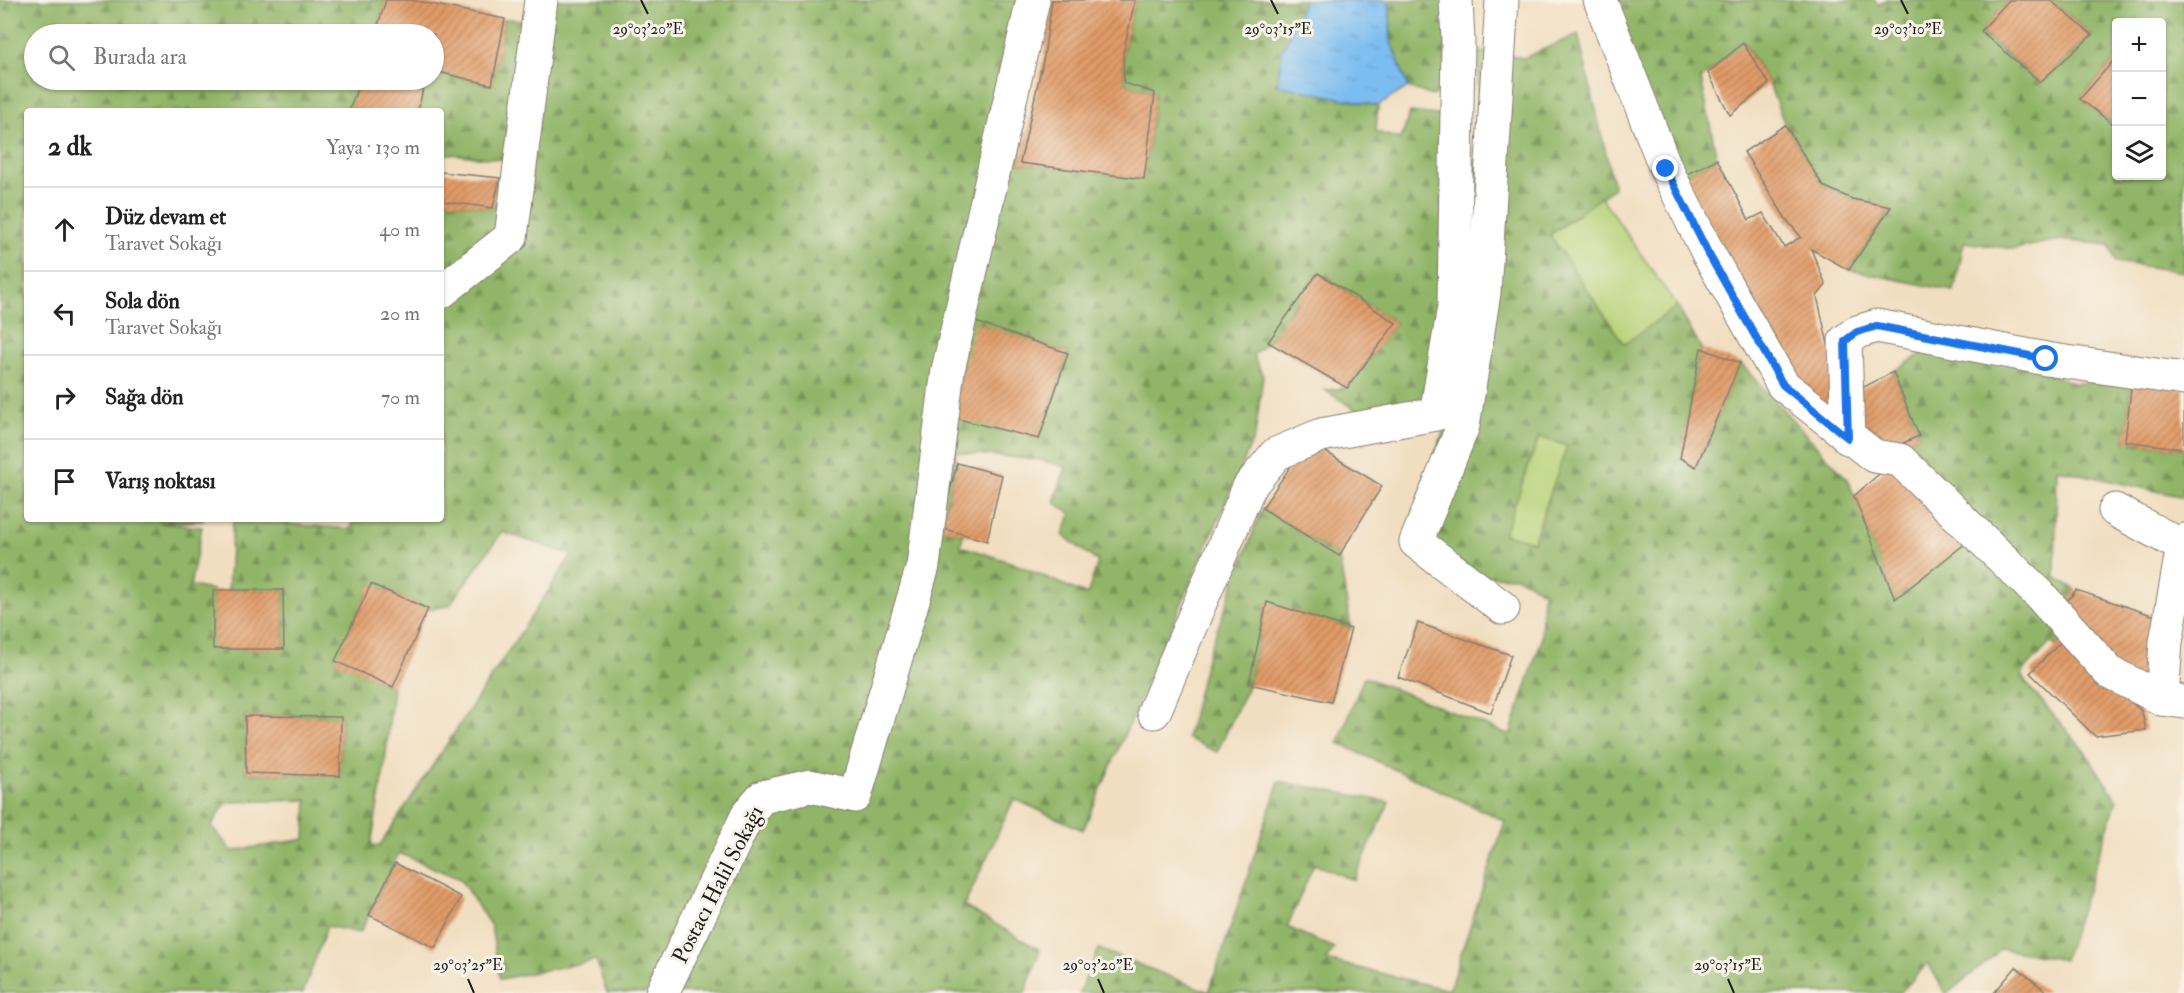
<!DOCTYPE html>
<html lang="tr">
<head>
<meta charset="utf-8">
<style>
	:root { --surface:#fff; --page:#f6f6f6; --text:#222; --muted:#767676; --line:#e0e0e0 }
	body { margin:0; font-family:"IM FELL Double Pica",serif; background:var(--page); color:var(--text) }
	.controls { position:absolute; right:18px; top:18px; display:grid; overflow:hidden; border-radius:6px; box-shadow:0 2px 4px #0004 }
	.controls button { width:54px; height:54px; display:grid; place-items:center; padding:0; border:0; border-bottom:2px solid var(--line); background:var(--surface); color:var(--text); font:30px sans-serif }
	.stop { position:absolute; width:18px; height:18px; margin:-14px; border:4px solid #1a73e8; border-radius:50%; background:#fff }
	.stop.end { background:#1a73e8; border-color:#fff; box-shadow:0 2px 6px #0008 }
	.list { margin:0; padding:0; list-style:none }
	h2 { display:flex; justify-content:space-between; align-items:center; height:78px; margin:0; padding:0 24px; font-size:26px }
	h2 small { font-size:20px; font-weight:400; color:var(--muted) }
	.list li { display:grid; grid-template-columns:39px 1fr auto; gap:18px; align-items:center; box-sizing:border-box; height:84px; padding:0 24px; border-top:2px solid var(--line) }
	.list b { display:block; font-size:22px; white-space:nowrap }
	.list p { margin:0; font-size:20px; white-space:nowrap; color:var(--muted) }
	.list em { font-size:20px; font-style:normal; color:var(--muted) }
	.icon { flex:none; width:33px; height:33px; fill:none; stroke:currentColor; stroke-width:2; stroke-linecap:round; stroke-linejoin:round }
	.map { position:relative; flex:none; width:2184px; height:993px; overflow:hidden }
	.search { position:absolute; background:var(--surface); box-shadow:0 2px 4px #0004; left:24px; top:24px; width:420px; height:66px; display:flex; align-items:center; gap:15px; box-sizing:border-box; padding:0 21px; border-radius:33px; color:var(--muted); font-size:22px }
	.panel { position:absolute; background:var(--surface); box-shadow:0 2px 4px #0004; left:24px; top:108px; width:420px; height:414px; border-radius:6px }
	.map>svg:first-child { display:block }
</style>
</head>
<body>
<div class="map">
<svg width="2184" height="993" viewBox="0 0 2184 993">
	<defs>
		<pattern id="forest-firs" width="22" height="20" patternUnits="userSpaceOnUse" patternTransform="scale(1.5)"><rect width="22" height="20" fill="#91b568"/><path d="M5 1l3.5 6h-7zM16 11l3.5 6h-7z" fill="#769255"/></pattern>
		<pattern id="water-ripples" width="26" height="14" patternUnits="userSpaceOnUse" patternTransform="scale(1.5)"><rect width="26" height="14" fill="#7cbdf1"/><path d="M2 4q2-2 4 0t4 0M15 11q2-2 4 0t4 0" fill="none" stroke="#6ba2ce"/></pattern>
		<pattern id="building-hatch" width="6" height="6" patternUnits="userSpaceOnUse" patternTransform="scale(1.5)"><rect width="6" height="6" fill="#e19b67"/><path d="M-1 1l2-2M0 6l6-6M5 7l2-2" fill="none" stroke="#b67e54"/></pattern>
	</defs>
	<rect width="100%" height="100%" fill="#f7f3e8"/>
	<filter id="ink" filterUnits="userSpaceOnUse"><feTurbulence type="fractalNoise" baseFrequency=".0167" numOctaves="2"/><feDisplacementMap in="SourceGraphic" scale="12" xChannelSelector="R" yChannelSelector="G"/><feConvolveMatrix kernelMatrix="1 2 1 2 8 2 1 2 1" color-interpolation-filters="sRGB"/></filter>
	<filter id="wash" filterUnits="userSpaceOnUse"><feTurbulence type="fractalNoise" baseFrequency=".008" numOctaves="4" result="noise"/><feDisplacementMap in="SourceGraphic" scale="24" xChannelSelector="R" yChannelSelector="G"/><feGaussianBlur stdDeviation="1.35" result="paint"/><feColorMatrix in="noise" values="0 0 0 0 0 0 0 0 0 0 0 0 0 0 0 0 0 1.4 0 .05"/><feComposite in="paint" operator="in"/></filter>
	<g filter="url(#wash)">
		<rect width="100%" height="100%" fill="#f1dec0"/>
		<g fill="url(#forest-firs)" stroke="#566842" stroke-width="1.5" fill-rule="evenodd">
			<path d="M0,0H386L375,34H34V80H360L349,111H27V519H203V521L159,523L202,527L190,586L213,590L214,649L284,648L283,590H228L233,520L351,529L354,519H441V201L493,208L518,161L441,153V111H418L425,80H434V71L492,85L505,19L550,21L552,0H1018L1020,163L1144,179L1155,93L1124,83L1123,53L1135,0H1304L1282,51L1277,85L1378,106L1376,132L1401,139L1410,112L1446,116L1437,351L1421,398L1373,416L1356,410L1325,390L1347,388L1396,323L1318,273L1268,342L1253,355L1263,376L1255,435L1083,830L1014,799L964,906L1040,950L1025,993H607L596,960L500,979L491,926L460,879L399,853L360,933L327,926L303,993H0ZM976,323L1068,353L1039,439ZM955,452L1040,460L1066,467L1054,502L1071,514L1063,535L1098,562L1087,595L1013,563L961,546L963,534L941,528L957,463ZM502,532L572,555L380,845H371L385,763L393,687L336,661L371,584L428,609L449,606ZM245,716L341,717L340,776L246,773ZM307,800L305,839L232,851L211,826L227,802Z"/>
			<polygon points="1388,0 1448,0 1444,90 1432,96 1408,87 1391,42 1390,12"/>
			<path d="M1610,0H1875L1878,5L1886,0H2009L1981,32L2040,82L2092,35L2050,0H2184V272L2116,262L2109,245L2060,240L2014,249L1964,242L1954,291L1849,270L1891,208L1852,199L1823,186L1785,125L1769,84L1744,43L1701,79L1717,159L1673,181ZM2116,22H2162V176H2116V126L2080,99L2116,58Z"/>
			<path d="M1578,34L1614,188L1550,234L1624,344L1677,306L1701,348L1680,459L1696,467L1740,363L1848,480L1895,598L1892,448L1919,436L1893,372L1934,346L2026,366L2074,383L2132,381L2125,441L2184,449V497L2057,469L2055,577L2076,590L2057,615L2065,638L2056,647L2051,642L2021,674L2027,684L2086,753L2117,800L2064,960L2002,949L1948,993H1945L1928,963L1900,993H1079L1099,949L1209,992L1279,781L1389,802L1354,880L1314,864L1287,927L1334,948L1326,960L1449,990L1505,821L1338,743L1364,677L1510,735L1541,641L1543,591L1517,577L1483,576L1408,530L1457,394L1474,234L1479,51L1524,58ZM1539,437L1567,446L1533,542L1505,534Z"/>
			<polygon points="1262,508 1339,556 1351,629 1267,603 1249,684 1217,752 1187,738 1206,660"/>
		</g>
		<g fill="#b7d378" stroke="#6a784a" stroke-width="1.5">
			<polygon points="1601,197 1677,306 1624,344 1550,235"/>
			<polygon points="1539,437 1567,446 1533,542 1504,534"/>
		</g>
		<polygon fill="url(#water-ripples)" stroke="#4c6c86" stroke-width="1.5" points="1304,0 1388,0 1390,12 1391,42 1408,87 1378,106 1277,85 1282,51"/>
		<g id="blocks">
			<g fill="url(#building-hatch)">
				<polygon points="386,0 411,0 505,19 492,85 434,71 434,34 375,34"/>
				<polygon points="1052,0 1135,0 1123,53 1124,83 1155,93 1144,179 1020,163 1044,56"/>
				<polygon points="2009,0 2050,0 2092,35 2040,82 1981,31"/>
				<polygon points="1743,43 1769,84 1730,115 1708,73"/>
				<polygon points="2116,58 2116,126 2080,99"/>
				<polygon points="360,80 425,80 418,111 349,111"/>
				<polygon points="1785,125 1823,186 1852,199 1891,207 1849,270 1811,249 1826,285 1817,296 1832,362 1831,422 1786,383 1673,181 1717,159 1749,220 1763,213 1784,247 1801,237 1786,219 1744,152"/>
				<polygon points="441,172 500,178 493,208 441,201"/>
				<polygon points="1318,273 1396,323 1347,388 1268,342"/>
				<polygon points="976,322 1068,353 1039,439 950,417"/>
				<polygon points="1701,348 1740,363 1696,467 1680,458"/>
				<polygon points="1893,372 1919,436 1876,455 1850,394"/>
				<polygon points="2132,381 2184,389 2184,449 2125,441"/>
				<polygon points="1308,441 1382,486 1339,556 1262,508"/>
				<polygon points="1895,460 1971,539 1895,599 1854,496"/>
				<polygon points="957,463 1002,475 987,541 941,528"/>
				<polygon points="371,584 428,609 393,687 335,661"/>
				<polygon points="213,590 283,590 284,649 213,649"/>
				<polygon points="2076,590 2155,616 2148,698 2057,615"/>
				<polygon points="1267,602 1351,629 1331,702 1249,684"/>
				<polygon points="1418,623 1511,655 1491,713 1398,677"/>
				<polygon points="2065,638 2142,712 2146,730 2095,736 2030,673"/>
				<polygon points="245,716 341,717 340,776 246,773"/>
				<polygon points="395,863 461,897 435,948 369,915"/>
				<polygon points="2016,967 2048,993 1994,993"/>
			</g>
		</g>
	</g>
	<g filter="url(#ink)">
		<use href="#blocks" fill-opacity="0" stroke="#867d6e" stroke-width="1.5"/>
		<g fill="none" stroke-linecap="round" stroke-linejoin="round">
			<g stroke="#867d6e" stroke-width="35">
				<g id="minor">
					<polyline points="1502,0 1484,293 1463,426 1416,542 1503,608"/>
					<polyline points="1600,0 1666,169 1708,253 1783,385 1874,456 1900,460 2039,594 2109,672 2162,699 2184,702"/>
					<polyline points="441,292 511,237 541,0"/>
					<polyline points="1848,438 1845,341 1857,332 1877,326 2046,359 2184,379"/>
					<polyline points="2115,510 2184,547"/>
					<polyline points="2162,699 2166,642 2184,540"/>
					<polyline points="1154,712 1249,487 1276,454 1321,435 1436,414 1454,307 1458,41 1456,0"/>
					<polyline points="662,993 749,812 762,797 810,786 855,796 923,566 948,370 1033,0"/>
				</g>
			</g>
			<use href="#minor" stroke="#fff" stroke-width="33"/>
		</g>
	</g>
	<g fill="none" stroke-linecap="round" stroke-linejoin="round" filter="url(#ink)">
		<polyline stroke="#1a73e8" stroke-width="8" points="1666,169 1708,253 1783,385 1848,438 1845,341 1857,332 1877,326 2046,359"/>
	</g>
	<path fill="none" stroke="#1c1c1c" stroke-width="2" d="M641,0L648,14M1271,0L1278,14M1901,0L1908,14M468,979L474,993M1098,979L1104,993M1728,979L1734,993"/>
	<g text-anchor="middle" stroke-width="6" stroke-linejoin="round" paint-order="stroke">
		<g font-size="22" fill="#1c1c1c" stroke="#f7f3e8">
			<text transform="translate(717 884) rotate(-63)" y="8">Postacı Halil Sokağı</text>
		</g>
	</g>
	<g font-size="15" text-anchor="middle" fill="#1c1c1c" stroke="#f7f3e8" stroke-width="6" stroke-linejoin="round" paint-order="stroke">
		<text x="648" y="34">29°03'20"E</text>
		<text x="1278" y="34">29°03'15"E</text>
		<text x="1908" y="34">29°03'10"E</text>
		<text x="468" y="970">29°03'25"E</text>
		<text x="1098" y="970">29°03'20"E</text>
		<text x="1728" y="970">29°03'15"E</text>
	</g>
</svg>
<div class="controls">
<button>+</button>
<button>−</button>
<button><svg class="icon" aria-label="layers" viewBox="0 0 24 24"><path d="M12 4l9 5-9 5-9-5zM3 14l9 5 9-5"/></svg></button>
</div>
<div class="stop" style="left:2046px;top:359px"></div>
<div class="stop end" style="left:1666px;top:169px"></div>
<div class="search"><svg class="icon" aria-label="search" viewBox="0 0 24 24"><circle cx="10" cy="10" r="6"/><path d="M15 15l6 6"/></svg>Burada ara</div>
<section class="panel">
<h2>2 dk<small>Yaya · 130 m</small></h2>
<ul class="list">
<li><svg class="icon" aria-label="ahead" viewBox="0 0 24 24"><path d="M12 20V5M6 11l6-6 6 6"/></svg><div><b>Düz devam et</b><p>Taravet Sokağı</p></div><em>40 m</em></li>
<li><svg class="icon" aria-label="left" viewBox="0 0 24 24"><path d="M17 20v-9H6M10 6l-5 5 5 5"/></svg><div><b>Sola dön</b><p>Taravet Sokağı</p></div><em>20 m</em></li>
<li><svg class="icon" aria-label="right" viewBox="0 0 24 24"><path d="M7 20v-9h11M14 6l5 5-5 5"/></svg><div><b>Sağa dön</b></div><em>70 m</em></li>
<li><svg class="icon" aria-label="arrive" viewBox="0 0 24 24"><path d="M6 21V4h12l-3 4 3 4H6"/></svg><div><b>Varış noktası</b></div></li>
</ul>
</section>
</div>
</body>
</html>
